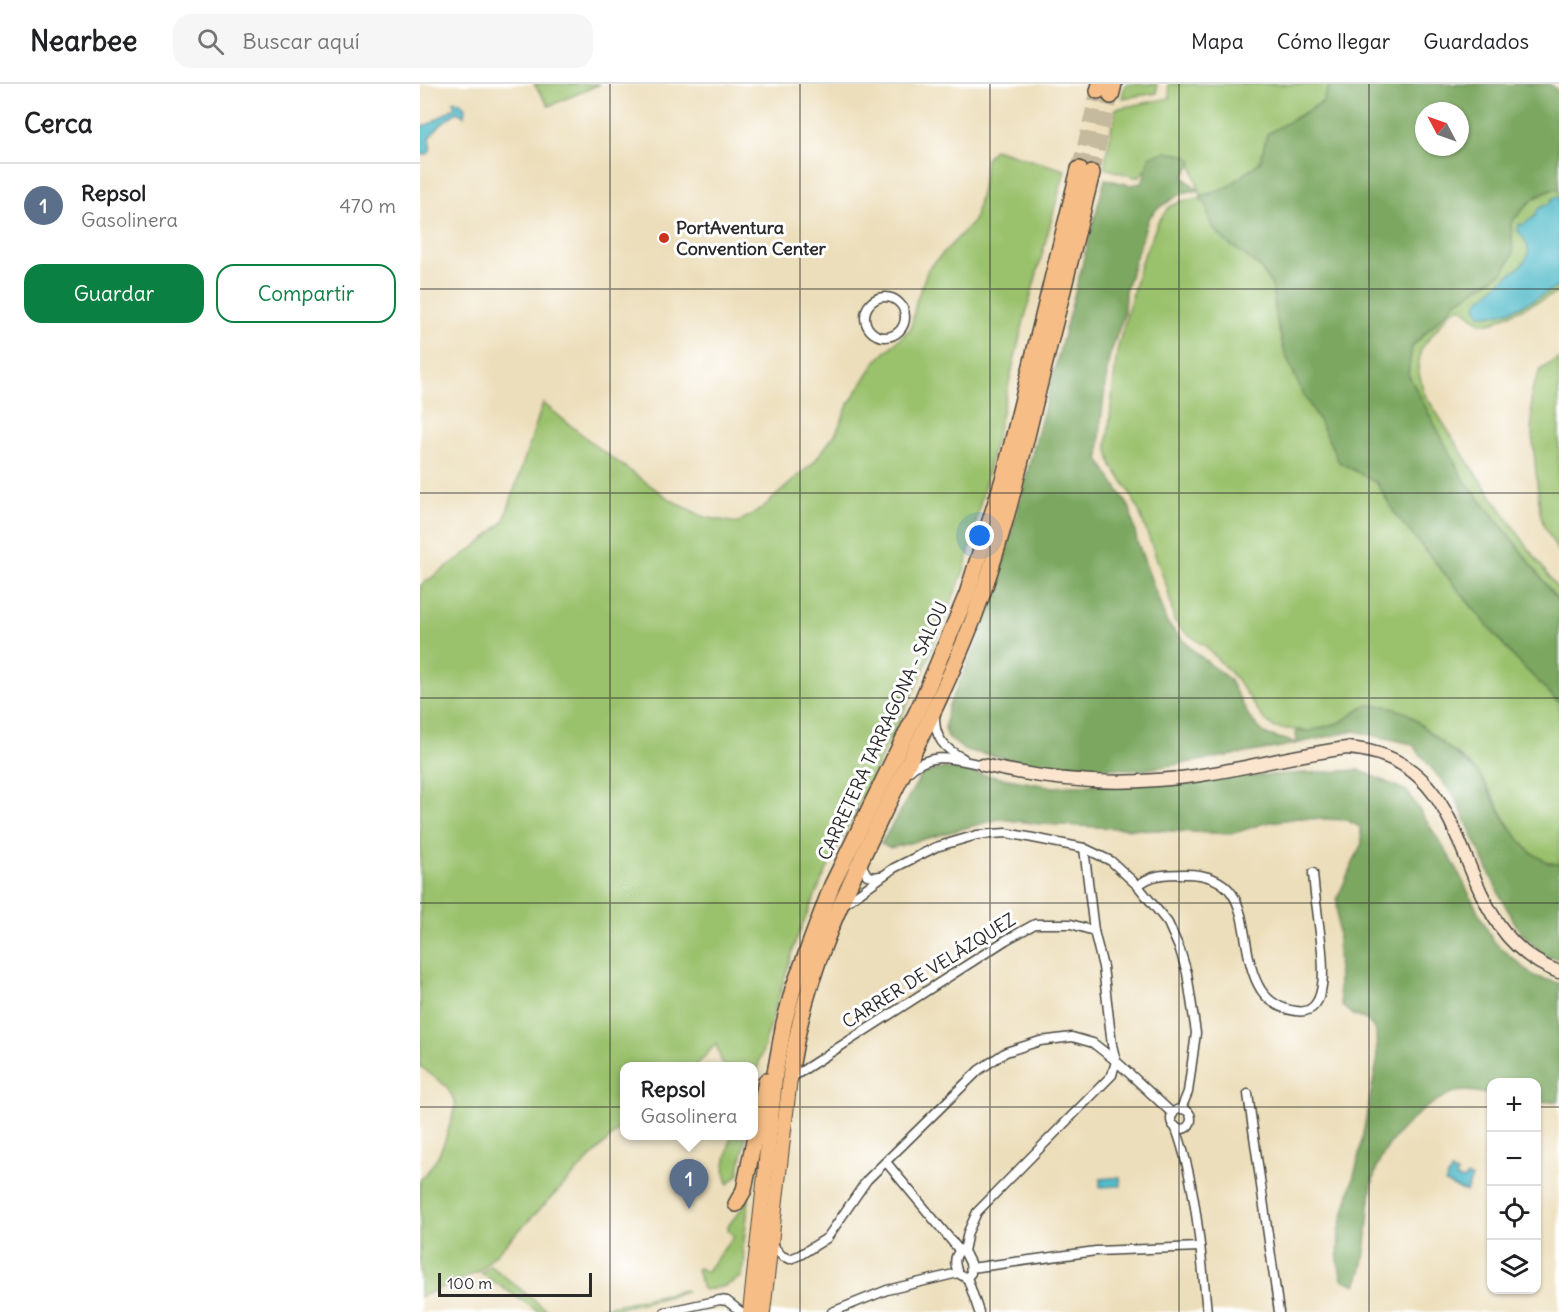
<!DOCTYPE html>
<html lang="es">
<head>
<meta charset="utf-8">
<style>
	:root { --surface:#fff; --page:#f6f6f6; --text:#202124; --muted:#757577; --line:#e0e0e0; --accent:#0b8043 }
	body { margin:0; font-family:Delius,sans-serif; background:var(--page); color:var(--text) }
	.controls { position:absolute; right:18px; bottom:18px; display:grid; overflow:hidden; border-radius:12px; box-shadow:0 2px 4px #0004 }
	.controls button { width:54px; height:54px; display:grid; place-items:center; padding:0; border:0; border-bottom:2px solid var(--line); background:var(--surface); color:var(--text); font:30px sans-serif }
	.compass { position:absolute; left:995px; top:18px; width:54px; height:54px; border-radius:50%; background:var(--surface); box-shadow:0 2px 4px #0004; rotate:311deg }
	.scale { position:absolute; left:18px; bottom:15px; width:154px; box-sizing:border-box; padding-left:6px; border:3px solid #2b2b2b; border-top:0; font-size:16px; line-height:21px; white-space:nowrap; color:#2b2b2b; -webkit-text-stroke:4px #fff; paint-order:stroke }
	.you { position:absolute; left:560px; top:452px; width:21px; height:21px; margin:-15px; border:4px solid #fff; border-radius:50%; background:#1a73e8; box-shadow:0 0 0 9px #1a73e833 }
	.badge { display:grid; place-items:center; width:39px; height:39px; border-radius:50%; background:var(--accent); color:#fff; font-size:20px; font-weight:700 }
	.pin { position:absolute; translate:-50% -50px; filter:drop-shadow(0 2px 3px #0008) }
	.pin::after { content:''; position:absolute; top:32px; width:21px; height:18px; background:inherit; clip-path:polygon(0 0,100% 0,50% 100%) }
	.popup { position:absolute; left:200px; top:978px; width:138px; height:78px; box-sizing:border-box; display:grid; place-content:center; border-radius:12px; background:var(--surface); filter:drop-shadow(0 2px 4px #0005); font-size:20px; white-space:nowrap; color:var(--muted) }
	.popup b { font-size:22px; color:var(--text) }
	.popup::after { content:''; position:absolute; left:50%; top:100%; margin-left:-12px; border:12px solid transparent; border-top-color:var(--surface) }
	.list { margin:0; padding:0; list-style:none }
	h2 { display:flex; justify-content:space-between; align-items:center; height:78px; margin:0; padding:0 24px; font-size:26px }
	h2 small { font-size:20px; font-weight:400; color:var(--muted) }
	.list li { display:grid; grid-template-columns:39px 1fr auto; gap:18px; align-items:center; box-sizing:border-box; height:84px; padding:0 24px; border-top:2px solid var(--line) }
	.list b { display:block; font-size:22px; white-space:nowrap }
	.list p { margin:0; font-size:20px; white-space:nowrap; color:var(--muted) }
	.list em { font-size:20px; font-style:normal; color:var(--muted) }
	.actions { display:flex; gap:12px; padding:18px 24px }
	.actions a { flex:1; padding:14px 0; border:2px solid var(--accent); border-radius:18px; text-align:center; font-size:21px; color:var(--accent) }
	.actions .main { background:var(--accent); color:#fff }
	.icon { flex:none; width:33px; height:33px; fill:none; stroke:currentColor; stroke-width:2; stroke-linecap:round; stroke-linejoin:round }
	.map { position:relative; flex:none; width:1139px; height:1228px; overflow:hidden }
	header { display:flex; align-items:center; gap:36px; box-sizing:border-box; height:84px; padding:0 30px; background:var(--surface); border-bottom:2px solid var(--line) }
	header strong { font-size:28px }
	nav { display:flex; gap:33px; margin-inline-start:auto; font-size:21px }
	.search { width:420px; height:54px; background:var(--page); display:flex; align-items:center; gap:15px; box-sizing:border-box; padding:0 21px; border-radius:18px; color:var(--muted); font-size:22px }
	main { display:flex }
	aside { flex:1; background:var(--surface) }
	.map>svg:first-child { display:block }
</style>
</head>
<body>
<header>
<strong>Nearbee</strong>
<div class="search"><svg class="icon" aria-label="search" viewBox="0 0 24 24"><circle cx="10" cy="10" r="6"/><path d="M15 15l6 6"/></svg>Buscar aquí</div>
<nav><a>Mapa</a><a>Cómo llegar</a><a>Guardados</a></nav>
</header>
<main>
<aside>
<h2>Cerca<small></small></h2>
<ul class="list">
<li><span class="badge" style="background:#5c6f8a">1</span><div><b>Repsol</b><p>Gasolinera</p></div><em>470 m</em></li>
</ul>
<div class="actions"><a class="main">Guardar</a><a>Compartir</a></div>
</aside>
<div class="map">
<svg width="1139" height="1228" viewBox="0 0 1139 1228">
	<rect width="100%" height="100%" fill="#fff"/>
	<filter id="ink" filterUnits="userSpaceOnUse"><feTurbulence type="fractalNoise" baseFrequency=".0167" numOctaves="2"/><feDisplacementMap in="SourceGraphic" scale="12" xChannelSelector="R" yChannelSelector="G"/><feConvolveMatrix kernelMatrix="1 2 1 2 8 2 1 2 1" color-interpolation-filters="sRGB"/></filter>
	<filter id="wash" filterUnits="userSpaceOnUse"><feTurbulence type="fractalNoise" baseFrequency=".008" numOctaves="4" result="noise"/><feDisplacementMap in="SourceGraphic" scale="24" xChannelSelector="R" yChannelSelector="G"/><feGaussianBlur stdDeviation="1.35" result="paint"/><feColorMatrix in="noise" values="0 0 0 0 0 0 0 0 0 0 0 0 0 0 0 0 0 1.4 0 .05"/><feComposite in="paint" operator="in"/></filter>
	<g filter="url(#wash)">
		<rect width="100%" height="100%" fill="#ecdeba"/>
		<g fill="#9ac16c" stroke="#62764c" stroke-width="1.5">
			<polygon points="114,0 180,0 129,22"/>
			<polygon points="705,0 737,0 737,9 702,14"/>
			<polygon points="748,0 910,0 902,18 848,50 840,78 808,103 781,112 772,82 735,73 718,94 684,84 695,25 750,14"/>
			<path d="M574,65L645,86L602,244L545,484L502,590L400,800L376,856L339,979L334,1010V982H303L296,960L276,982H204V1049L198,1046L58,1188L0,1213V1096C23,1072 27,1051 36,1020L27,1003L0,982V502L63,457L84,437L123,319L181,366L251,416L284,433L317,439L341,425L394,378L416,349L428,321L456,277L491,244L496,218L508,185L554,137L562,104L566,75Z"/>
			<polygon points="1133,105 1139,106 1139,208 1071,239 1061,239 1041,223 1030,228 1001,265 998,285 1004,309 1053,386 1139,507 1139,518 1095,459 1044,396 988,290 992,263 1036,218 1083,188 1093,170 1091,139 1112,116"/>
			<path d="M779,114L786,120L790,139L796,147L809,160L838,181L852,201L857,238L865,269L882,308L900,338L919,378L957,399L976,431L1092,571L1139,619V780C1095,779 1081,715 1057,688C1028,656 985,640 947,621L921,638L890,647L855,644L842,633L818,597L786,563L765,548L754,537L748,506L719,427L708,405L692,382L687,362L697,267L721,178L738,138L749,123L762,117Z"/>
			<polygon points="1139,274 1139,469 1124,442 1120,428 1112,348 1111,309 1120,286"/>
			<polygon points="311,1052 326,1052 318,1091 308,1100 304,1085"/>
			<polygon points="329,1115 323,1165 325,1179 321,1193 306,1202 285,1206 282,1204 277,1185 280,1184 286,1188 314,1152 308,1147 308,1142"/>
			<polygon points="70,1181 129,1228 119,1228 61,1189"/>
			<polygon points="265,1206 267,1208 183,1228 162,1228"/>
		</g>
		<g fill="#7ba760" stroke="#536946" stroke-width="1.5" fill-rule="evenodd">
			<path d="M910,0H1130L1139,8V106C1120,102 1102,126 1091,139L1093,170L1083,188L1036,218L992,262L988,290L1044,396L1095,459L1139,518V619L1092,571L976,431L957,399L919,378L900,338L882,308L865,269L857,238L852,201L838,181L809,160L796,147L790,139L786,120L779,114L808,103L840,78L847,50L902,19ZM1004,27H1040V63H1004Z"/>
			<polygon points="745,68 764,71 773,77 763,93 780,107 769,107 757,112 737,125 728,135 705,208 704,230 689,274 681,336 679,376 710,424 717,457 747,539 776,569 809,595 830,634 845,650 877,659 876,647 890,647 921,638 947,621 967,622 987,629 1058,689 1090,744 1109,767 1128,779 1139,780 1139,875 1125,872 1100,848 1080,812 1035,713 992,660 934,647 856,664 723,686 615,680 544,666 527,652 525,645 526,633 529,621 560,553 582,484 685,95 710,101 722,99 730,72"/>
			<path d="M525,684L633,703L939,686L987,707L1033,778L1073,857L1114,892L1139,899V1017L1117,1018L1116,998H1072L1071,1011C1039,1003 1030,1007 1003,1026C980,1044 960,1067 953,1096C945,1131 951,1167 936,1201L922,1195L918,1178L919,1147L938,1076L957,978L956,947L947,936L933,931L922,922L919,907L917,815L942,759L940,743L927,736L878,734L845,739L811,750L621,740L579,735L471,764L461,760L502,690Z"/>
		</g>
		<g fill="#4db9c8" stroke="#3c727a" stroke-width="1.5">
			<path d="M36,17L41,19L45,24L44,32L37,28L21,40L9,54C10,62 15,71 0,71V42L9,40L34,24L35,22L33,18Z"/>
			<path d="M1139,113V202C1119,213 1085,235 1060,230L1056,221L1059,217C1066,211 1073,204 1080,198C1100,182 1122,173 1098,147L1099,140L1103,141L1115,132L1118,125L1130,119L1133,114Z"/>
			<polygon points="1031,1087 1037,1089 1036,1094 1043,1096 1047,1092 1052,1094 1046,1108 1025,1099"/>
			<polygon points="700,1093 701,1102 680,1103 680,1095"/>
		</g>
	</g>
	<g filter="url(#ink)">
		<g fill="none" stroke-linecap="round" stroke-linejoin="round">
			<g stroke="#c5ba9d" stroke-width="15" stroke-dasharray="15 8" stroke-linecap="butt">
				<polyline points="659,85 678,7"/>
				<polyline points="672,89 691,12"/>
			</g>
			<g stroke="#484640" stroke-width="11">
				<g id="street">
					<circle cx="465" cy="233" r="20"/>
					<path d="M515,631C514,653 524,665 543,674"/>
					<path d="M487,689C511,666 534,675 563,681"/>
					<polyline points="440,778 447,791 454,793 460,792"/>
					<path d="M718,802C730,790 747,790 765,790C841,790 813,861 841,906C849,918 862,925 876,927C918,934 899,848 897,825C895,813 894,801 893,789"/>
					<polyline points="424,820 474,784 516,763 557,751 586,749 608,753 664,764 691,777 718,802 748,839 760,866 767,889 776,949 768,1008 761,1025"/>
					<polyline points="371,994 586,856 615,840 651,840 674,847"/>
					<polyline points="828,1010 859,1228"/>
					<circle cx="761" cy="1035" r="10"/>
					<path d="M755,1042C776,1097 781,1170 787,1228"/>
					<polyline points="466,1078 540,1167"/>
					<polyline points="353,1155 355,1164 362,1172 370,1175 380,1171 407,1154 447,1096 559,986 586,968 620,957 652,953 673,959 696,977 753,1030"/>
					<path d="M540,1167H544L550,1179L551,1189L546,1194L538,1189C535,1181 533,1173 540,1167Z"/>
					<polyline points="544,1167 548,1148 557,1128 692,991 696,977 692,961 683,883 674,847 664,764"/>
					<polyline points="551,1184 676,1167 780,1163"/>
					<polyline points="547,1193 559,1228"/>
					<polyline points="245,1228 300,1216 307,1217 321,1228"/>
					<polyline points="412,1228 467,1206 538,1189"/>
				</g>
			</g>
			<g stroke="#484640" stroke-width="15">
				<path id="secondary" d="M563,681C619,694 680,701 737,696C801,692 863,672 927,664C1070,675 1020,844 1139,888"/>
			</g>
			<g stroke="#484640" stroke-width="16">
				<g id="primary">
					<polyline points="330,1228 346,1082"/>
					<polyline points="343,1228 370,994"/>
				</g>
			</g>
			<g stroke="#484640" stroke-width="18">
				<g id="highway">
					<polyline points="678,7 680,0"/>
					<polyline points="691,12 694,0"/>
					<path d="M370,994C382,898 420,818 462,732C494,667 527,603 553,536C579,467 597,394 614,323C634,245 653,167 672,89"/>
					<polyline points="346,1082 355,989 364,939 373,905 412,801 501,619 547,510 584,392 659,85"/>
					<polyline points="316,1120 324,1106 346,997"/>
				</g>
			</g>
			<use href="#street" stroke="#fff" stroke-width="8"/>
			<use href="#secondary" stroke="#fbe5cf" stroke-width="12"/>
			<use href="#primary" stroke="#f6be86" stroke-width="14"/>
			<use href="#highway" stroke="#f6be86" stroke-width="15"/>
		</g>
	</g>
	<path fill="none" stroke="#2b2b2b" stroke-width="1.5" stroke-opacity="0.55" d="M190,0V1228M380,0V1228M570,0V1228M759,0V1228M949,0V1228M0,205H1139M0,409H1139M0,614H1139M0,819H1139M0,1023H1072M1116,1023H1139"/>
	<circle fill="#c8321e" stroke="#fff" stroke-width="2" cx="244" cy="154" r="6"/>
	<g text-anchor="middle" stroke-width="6" stroke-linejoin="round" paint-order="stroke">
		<g font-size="18" font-weight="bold" fill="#2b2b2b" stroke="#fff" text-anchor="start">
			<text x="256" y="150">PortAventura<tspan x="256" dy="21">Convention Center</tspan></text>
		</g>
		<g font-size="18" fill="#2b2b2b" stroke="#fff">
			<text transform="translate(463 647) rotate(-65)" y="6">CARRETERA TARRAGONA - SALOU</text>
			<text transform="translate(509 887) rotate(-32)" y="6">CARRER DE VELÁZQUEZ</text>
		</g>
	</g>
</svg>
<div class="controls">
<button>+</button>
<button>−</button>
<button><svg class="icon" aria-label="locate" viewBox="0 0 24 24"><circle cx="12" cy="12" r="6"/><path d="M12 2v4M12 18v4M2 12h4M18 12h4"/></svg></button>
<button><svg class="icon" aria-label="layers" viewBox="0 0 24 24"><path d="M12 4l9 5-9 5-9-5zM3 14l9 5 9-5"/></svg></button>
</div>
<svg class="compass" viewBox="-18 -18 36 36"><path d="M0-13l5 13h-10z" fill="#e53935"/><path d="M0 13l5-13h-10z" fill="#757577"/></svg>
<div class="scale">100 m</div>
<div class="you"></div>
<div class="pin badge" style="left:269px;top:1125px;background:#5c6f8a">1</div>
<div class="popup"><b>Repsol</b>Gasolinera</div>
</div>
</main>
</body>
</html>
